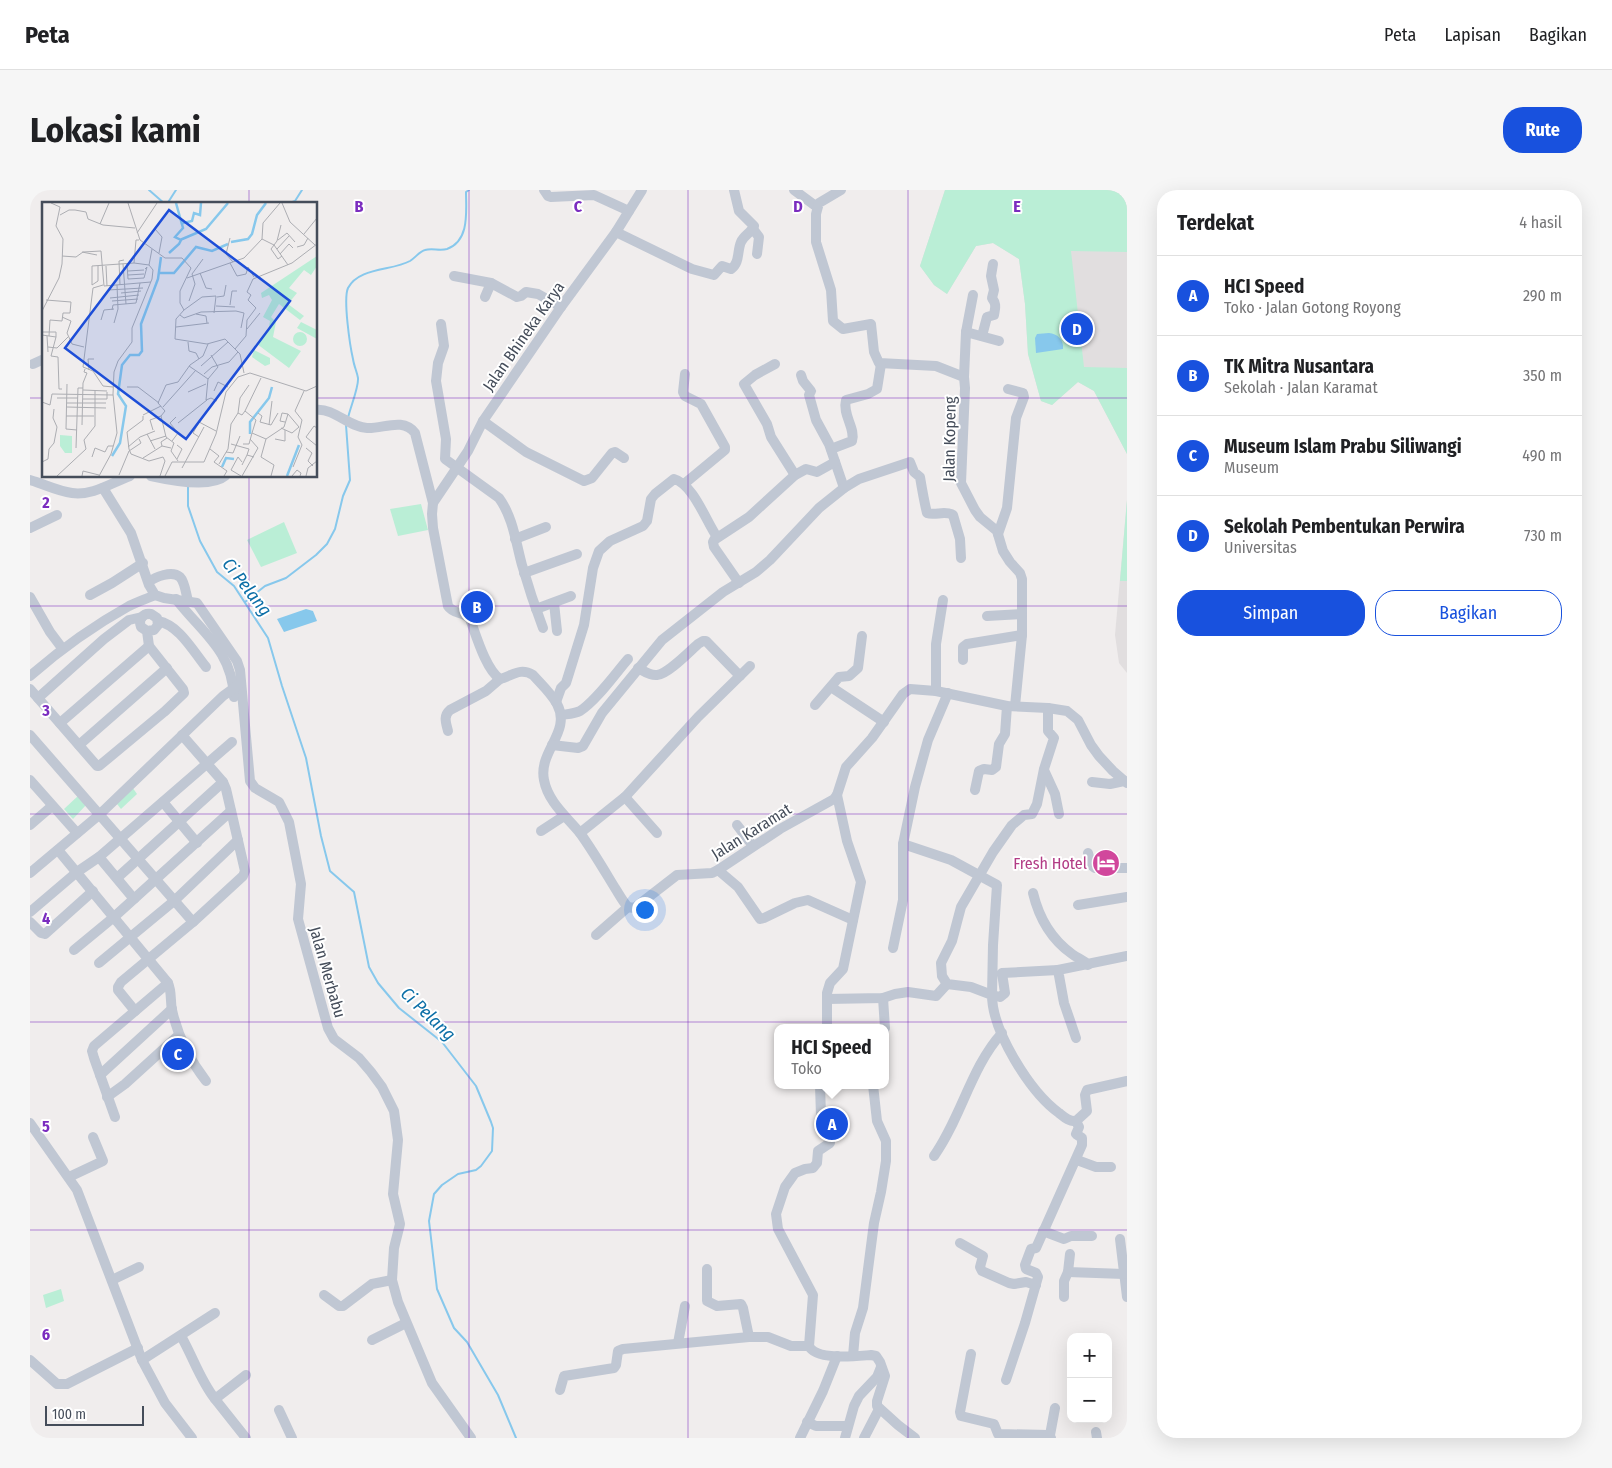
<!DOCTYPE html>
<html lang="id">
<head>
<meta charset="utf-8">
<style>
	:root { --surface:#fff; --page:#f6f6f6; --text:#202124; --muted:#757577; --line:#e0e0e0; --accent:#1851de }
	body { margin:0; font-family:"Fira Sans Condensed",sans-serif; background:var(--page); color:var(--text) }
	.controls { position:absolute; right:15px; bottom:15px; display:grid; overflow:hidden; border-radius:10px; box-shadow:0 5px 20px #0002 }
	.controls button { width:45px; height:45px; display:grid; place-items:center; padding:0; border:0; border-bottom:1px solid var(--line); background:var(--surface); color:var(--text); font:25px sans-serif }
	.scale { position:absolute; left:15px; bottom:12px; width:99px; box-sizing:border-box; padding-left:5px; border:2px solid #454d5a; border-top:0; font-size:14px; line-height:18px; white-space:nowrap; color:#454d5a; -webkit-text-stroke:4px #fff; paint-order:stroke }
	.you { position:absolute; left:614px; top:719px; width:18px; height:18px; margin:-12px; border:4px solid #fff; border-radius:50%; background:#1a73e8; box-shadow:0 0 0 8px #1a73e833 }
	.badge { display:grid; place-items:center; width:32px; height:32px; border-radius:50%; background:var(--accent); color:#fff; font-size:16px; font-weight:700 }
	.pin { position:absolute; translate:-50% -50%; border:2px solid #fff; box-shadow:0 1px 5px #0006 }
	.popup { position:absolute; left:744px; top:834px; width:115px; height:65px; box-sizing:border-box; display:grid; place-content:center; border-radius:10px; background:var(--surface); filter:drop-shadow(0 1px 4px #0005); font-size:16px; white-space:nowrap; color:var(--muted) }
	.popup b { font-size:19px; color:var(--text) }
	.popup::after { content:''; position:absolute; left:50%; top:100%; margin-left:-10px; border:10px solid transparent; border-top-color:var(--surface) }
	.list { margin:0; padding:0; list-style:none }
	h2 { display:flex; justify-content:space-between; align-items:center; height:65px; margin:0; padding:0 20px; font-size:21px }
	h2 small { font-size:16px; font-weight:400; color:var(--muted) }
	.list li { display:grid; grid-template-columns:32px 1fr auto; gap:15px; align-items:center; box-sizing:border-box; height:80px; padding:0 20px; border-top:1px solid var(--line) }
	.list b { display:block; font-size:19px; white-space:nowrap }
	.list p { margin:0; font-size:16px; white-space:nowrap; color:var(--muted) }
	.list em { font-size:16px; font-style:normal; color:var(--muted) }
	.actions { display:flex; gap:10px; padding:15px 20px }
	.actions a { flex:1; padding:11px 0; border:1px solid var(--accent); border-radius:20px; text-align:center; font-size:18px; color:var(--accent) }
	.actions .main { background:var(--accent); color:#fff }
	.map { position:relative; flex:none; width:1097px; height:1248px; overflow:hidden; border-radius:20px }
	header { display:flex; align-items:center; gap:30px; box-sizing:border-box; height:70px; padding:0 25px; background:var(--surface); border-bottom:1px solid var(--line) }
	header strong { font-size:24px }
	nav { display:flex; gap:28px; margin-inline-start:auto; font-size:18px }
	.intro { display:flex; align-items:center; justify-content:space-between; box-sizing:border-box; height:120px; padding:0 30px }
	h1 { margin:0; font-size:35px }
	.button { padding:12px 22px; border-radius:20px; background:var(--accent); color:#fff; font-size:18px; font-weight:700 }
	main { display:flex; gap:30px; padding:0 30px }
	aside { flex:1; background:var(--surface); border-radius:20px; box-shadow:0 5px 20px #0002 }
	.map>svg:first-child { display:block }
</style>
</head>
<body>
<header>
<strong>Peta</strong>
<nav><a>Peta</a><a>Lapisan</a><a>Bagikan</a></nav>
</header>
<div class="intro"><h1>Lokasi kami</h1><a class="button">Rute</a></div>
<main>
<div class="map">
<svg width="1097" height="1248" viewBox="0 0 1097 1248">
	<rect width="100%" height="100%" fill="#f0eded"/>
	<g fill="#e1dedf">
		<polygon points="915,0 1097,0 1097,264 1064,201 1048,192 1022,215 1011,211 998,164 995,114 989,69 963,53 946,56 917,104 904,95 890,76"/>
		<polygon points="1097,310 1097,483 1089,473 1085,445"/>
	</g>
	<g fill="#baeed6">
		<polygon points="915,0 1097,0 1097,62 1041,61 1054,177 1097,178 1097,264 1064,201 1048,192 1022,215 1011,211 998,164 995,114 989,69 963,53 946,56 917,104 904,95 890,76"/>
		<polygon points="1097,310 1097,391 1090,391"/>
		<polygon points="391,314 398,340 368,346 360,319"/>
		<polygon points="254,332 267,363 231,377 217,350"/>
		<polygon points="100,594 107,604 91,619 83,609"/>
		<polygon points="49,605 57,614 43,629 34,619"/>
		<polygon points="31,1099 34,1111 16,1118 13,1105"/>
	</g>
	<g fill="#87c8ec">
		<path d="M1019,143C1027,144 1034,149 1033,159L1006,163L1005,148L1007,144Z"/>
		<polygon points="276,419 283,421 287,431 254,442 247,429"/>
	</g>
	<g fill="none" stroke-linecap="round" stroke-linejoin="round">
		<g stroke="#87c8ec" stroke-width="2">
			<polyline points="119,0 135,14"/>
			<polyline points="137,14 146,0"/>
			<polyline points="257,14 265,11 272,0"/>
			<path d="M318,228C320,218 329,197 328,188C327,182 324,176 323,169C320,156 313,109 318,98C329,77 362,81 380,71C385,68 390,61 395,60C402,58 410,61 417,59C440,51 436,21 436,2L439,0"/>
			<polyline points="158,296 158,316 170,351 187,382 204,396 238,448 252,496 276,568 291,646 300,681 324,702 339,777 348,793 369,818 412,852 446,896 461,932 463,938 462,961 451,976 446,980 428,984 412,995 404,1004 399,1031 407,1099 424,1138 437,1152 468,1205 486,1248"/>
			<polyline points="215,412 235,396 256,388 286,365 297,354 305,339 313,306 320,290 316,235"/>
		</g>
		<g stroke="#c0c7d3" stroke-width="10">
			<polyline points="514,0 518,6 521,7 564,5 599,21"/>
			<polyline points="764,0 787,17"/>
			<polyline points="811,0 789,13 786,24 786,52 801,100 803,131 813,139 841,134 844,162 849,173 906,176 934,187 935,198 931,293 945,320 950,327 967,341 973,361 980,372 990,383 992,389 992,445 985,516"/>
			<polyline points="723,39 729,47 727,64"/>
			<path d="M586,42L662,79L684,85L692,76L701,79C710,73 707,61 711,52C714,45 721,43 724,36L709,21L704,0"/>
			<polyline points="424,86 461,93"/>
			<polyline points="455,107 461,93 487,107 491,106 496,102 508,104 531,117"/>
			<path d="M411,134L414,156L408,173L406,191L416,249L415,269L469,308C483,327 486,353 492,375C498,396 505,417 513,438"/>
			<polyline points="936,142 943,105"/>
			<path d="M952,146L957,127L964,125C965,118 967,115 962,108L964,100L961,86L963,74"/>
			<polyline points="3,174 14,169"/>
			<polyline points="745,174 725,185 714,194 737,234 741,247 765,285"/>
			<polyline points="771,185 773,191 781,201 779,205 786,230 799,254 814,298"/>
			<polyline points="934,187 936,142 969,151"/>
			<path d="M286,220C304,218 319,237 337,238C353,239 373,227 385,243L403,313L402,324L403,338L418,416C423,424 434,422 440,429C446,445 456,480 470,489C482,486 490,477 503,485C511,494 521,503 527,514C542,542 508,561 514,590C518,612 537,627 550,643C563,661 574,680 585,698C589,704 593,712 598,717L604,718L607,716L647,685L682,683L688,680L750,639L804,609L807,605L816,577L842,548L873,504L880,499L906,501L977,516L1018,518L1037,521L1048,530L1061,555L1069,566L1083,581L1097,593"/>
			<polyline points="453,231 496,262 554,291 562,288 582,263 585,262 594,268"/>
			<path d="M801,259L822,251C826,238 812,225 816,210L838,204L847,199L851,174"/>
			<path d="M121,286C139,290 181,298 195,286"/>
			<path d="M0,290C14,294 27,301 42,303C62,306 81,293 100,286"/>
			<polyline points="654,294 695,260 695,257 671,214 655,206 653,202 655,184"/>
			<polyline points="73,298 101,343 119,395 125,405 134,408 167,413 207,471 210,480 220,591 225,598 249,612 259,632 271,694 268,729 298,838 304,849 329,868 341,882 352,897 364,921 368,950 363,1004 370,1034 364,1058 362,1090 368,1112 402,1193 441,1248"/>
			<polyline points="403,313 438,261 453,231 531,117 586,42 612,0"/>
			<polyline points="0,338 27,325"/>
			<polyline points="968,344 977,318 986,228 994,207 993,203 978,199"/>
			<polyline points="485,349 516,337"/>
			<polyline points="494,383 547,364"/>
			<path d="M119,392C125,387 142,380 150,387C155,392 156,404 158,411"/>
			<polyline points="709,393 684,357 683,352 684,350 719,327 765,285 776,279 787,282 805,272"/>
			<polyline points="60,405 82,393 113,373"/>
			<polyline points="0,407 20,442 32,458"/>
			<path d="M146,409C172,443 202,460 204,507"/>
			<polyline points="524,413 527,441"/>
			<polyline points="506,419 541,406"/>
			<polyline points="957,426 992,424"/>
			<path d="M128,431C149,435 163,461 176,477"/>
			<polyline points="933,470 933,457 937,454 992,445"/>
			<path d="M608,478C614,481 620,486 627,485C638,484 659,462 668,454L673,451H676L710,486"/>
			<path d="M0,486C31,459 63,436 99,416C107,412 116,409 125,405"/>
			<polyline points="801,497 854,532"/>
			<path d="M0,499L67,576H69L134,522L154,503L153,499L119,456L117,441L111,437C108,429 113,423 121,424L127,428L128,435L124,440L117,441"/>
			<polyline points="906,501 906,454 913,410"/>
			<polyline points="8,508 74,449 99,430 112,427"/>
			<path d="M526,512L531,498L536,493L554,435L563,378L569,361L580,351L613,336L617,331L621,309L625,304L644,289C663,294 676,331 687,347"/>
			<polyline points="785,515 809,487 819,486 828,478 832,446"/>
			<path d="M1018,518V541L1024,548L1014,579L1007,614L1002,624L994,625L982,635L963,662L931,717L922,751L911,773L912,786L917,794L941,797L962,805C962,841 1000,902 1029,923C1034,927 1039,932 1046,931L1057,921L1055,905L1057,900L1097,891"/>
			<path d="M531,525C537,524 544,524 550,521C566,511 585,484 598,469"/>
			<polyline points="30,533 119,456"/>
			<path d="M418,541C416,533 413,526 420,520L456,501L470,489"/>
			<polyline points="0,545 163,732"/>
			<polyline points="49,555 137,478"/>
			<path d="M522,555L548,558L553,556L572,523L632,450L693,402L726,382L740,370L789,318L814,298L829,289L880,272L884,282L890,287C892,299 894,311 897,323C905,326 915,320 923,325L930,349L931,368"/>
			<polyline points="1014,580 1025,604 1029,624"/>
			<polyline points="0,590 47,643"/>
			<polyline points="1062,592 1080,594 1094,591"/>
			<polyline points="945,600 949,581 954,579 962,580 966,577 969,554 975,544 977,516"/>
			<polyline points="595,607 627,643"/>
			<polyline points="133,612 167,653"/>
			<polyline points="0,635 22,616"/>
			<polyline points="707,635 723,656"/>
			<polyline points="511,641 534,626"/>
			<polyline points="550,643 595,607 668,527 720,476"/>
			<polyline points="873,654 921,670 967,695 963,755 962,805 970,807 975,803 972,783 1028,780"/>
			<path d="M28,660L138,793C142,802 140,810 142,820C148,847 159,869 176,891"/>
			<polyline points="1058,663 1061,675 1065,678 1097,678"/>
			<polyline points="69,667 104,709"/>
			<polyline points="688,680 708,697 730,729 734,728 765,713 778,710 823,730"/>
			<polyline points="0,683 69,625 193,506 211,493"/>
			<polyline points="87,688 193,592"/>
			<path d="M1003,703C1009,728 1021,749 1042,764C1048,769 1053,769 1058,775"/>
			<polyline points="1048,715 1097,707"/>
			<polyline points="0,722 47,682 69,667 202,552"/>
			<polyline points="0,732 11,743 15,744 63,701"/>
			<polyline points="566,745 598,717"/>
			<polyline points="863,758 873,710 873,654 885,597 898,550 918,503"/>
			<polyline points="44,760 84,727 201,621"/>
			<polyline points="69,773 144,711 208,650"/>
			<polyline points="853,808 855,838"/>
			<polyline points="797,809 853,808 865,804 878,802 906,806 917,794"/>
			<polyline points="105,821 88,800 88,797 91,792 163,732 213,686 215,681 196,599 193,592 152,545"/>
			<polyline points="797,838 797,803 800,793 813,779 831,692 817,651 807,605"/>
			<polyline points="1046,848 1034,813 1028,780 1097,766"/>
			<polyline points="70,885 142,819"/>
			<path d="M790,895L791,926L800,947V953L788,961L787,973L783,978L775,979L765,983L755,997L746,1024L748,1039L783,1105L779,1156C786,1171 827,1166 841,1165L846,1166L850,1172L855,1186L847,1211V1216L868,1235L885,1248"/>
			<polyline points="77,907 95,894 149,845"/>
			<polyline points="85,927 64,868 62,861 64,856 138,793"/>
			<polyline points="0,933 47,1000 112,1170 135,1213 162,1248"/>
			<path d="M904,966C931,928 941,877 972,843"/>
			<polyline points="1047,970 1066,977 1081,977"/>
			<polyline points="39,987 73,971 63,947"/>
			<polyline points="1013,1041 1034,1049 1041,1046 1062,1046"/>
			<polyline points="1090,1049 1097,1107"/>
			<polyline points="930,1053 953,1066 950,1077 952,1081 979,1093 984,1094 996,1092 1006,1095"/>
			<polyline points="1040,1064 1038,1082 1094,1084"/>
			<polyline points="677,1079 677,1111 687,1116 711,1114 713,1118 719,1147"/>
			<polyline points="82,1090 109,1077"/>
			<polyline points="294,1105 309,1116 313,1116 342,1094 362,1090"/>
			<polyline points="1034,1107 1034,1091 1038,1082"/>
			<path d="M151,1146C163,1167 170,1190 185,1209"/>
			<polyline points="342,1150 376,1133"/>
			<polyline points="648,1153 655,1116"/>
			<polyline points="941,1164 930,1222 931,1226 964,1234 968,1244 1019,1245 1021,1248"/>
			<polyline points="823,1166 825,1143 833,1118 844,1033 851,1002 856,971 856,951 847,931 843,895"/>
			<polyline points="0,1170 27,1194 37,1194 108,1158"/>
			<polyline points="112,1170 185,1123"/>
			<polyline points="216,1185 185,1209 216,1248"/>
			<polyline points="976,1190 995,1133 1008,1087 1006,1083 996,1079 995,1075 1001,1059 1006,1058 1052,955 1052,948 1046,944 1049,937 1046,931"/>
			<polyline points="530,1200 534,1186 584,1178 586,1175 588,1161 593,1159 719,1147 738,1147 761,1156 779,1156"/>
			<polyline points="249,1220 262,1248"/>
			<polyline points="777,1232 786,1236 818,1236"/>
			<polyline points="1066,1242 1067,1248"/>
			<polyline points="1020,1245 1025,1218"/>
			<polyline points="770,1248 793,1201 807,1166"/>
			<polyline points="815,1248 824,1216 829,1206 847,1187 851,1177"/>
			<polyline points="834,1248 849,1219"/>
		</g>
	</g>
	<path fill="none" stroke="#7b2cbf" stroke-width="1" stroke-opacity="0.55" d="M219,0V14M439,0V1248M658,0V1248M878,0V1248M0,208H14M286,208H1097M219,286V1248M0,416H1097M0,624H1097M0,832H1097M0,1040H1097"/>
	<defs>
		<g id="hotel-disc" transform="scale(1.4375)"><circle r="9.5" fill="#d1479c" stroke="#fff"/><path d="M-6-4.5h1.5V1H6V5H4.5V3h-9V5H-6ZM-4 0a1.8 1.8 0 1 1 3.6 0ZM.5 0V-2.5h3Q6-2.5 6 0Z" fill="#fff"/></g>
	</defs>
	<g fill-rule="evenodd">
		<use href="#hotel-disc" x="1076" y="673"/>
	</g>
	<g text-anchor="middle" stroke-width="4" stroke-linejoin="round" paint-order="stroke">
		<g font-size="16" fill="#454d5a" stroke="#fff">
			<text transform="translate(493 146) rotate(-55)" y="6">Jalan Bhineka Karya</text>
			<text transform="translate(919 249) rotate(-89)" y="6">Jalan Kopeng</text>
			<text transform="translate(721 641) rotate(-32)" y="6">Jalan Karamat</text>
			<text transform="translate(298 782) rotate(74)" y="6">Jalan Merbabu</text>
		</g>
		<g font-size="16" fill="#b23c85" stroke="#fff" text-anchor="end">
			<text x="1057" y="679">Fresh Hotel</text>
		</g>
		<g font-size="18" font-style="italic" fill="#0c6fa7" stroke="#fff">
			<text transform="translate(217 397) rotate(52)" y="6">Ci Pelang</text>
			<text transform="translate(398 824) rotate(44)" y="6">Ci Pelang</text>
		</g>
	</g>
	<g transform="translate(12 12)">
		<rect width="275" height="275" fill="#f0eded"/>
		<path d="M275,54V64L269,73L262,68L247,86L255,91L246,102L262,114L258,118L237,102L229,115L234,120L231,135L259,149L247,166L215,142L226,130L228,119L221,115L230,98L227,93L220,96L219,91ZM259,120L275,128V137L255,126ZM251 137a7 7 0 1 1 14 0a7 7 0 1 1-14 0ZM212,148L228,156V162L223,164L210,155ZM18,233L30,234V251H23L18,244Z" fill="#baeed6"/>
		<path fill="none" stroke="#87c8ec" stroke-width="2.5" d="M141,21L150,19L152,11L158,13L159,1M138,38L164,27L186,1M189,40L206,37L210,32L215,13L224,1M127,51L137,42L139,38L133,35L141,26L134,1M117,71H132L154,45L170,49L186,42M208,232V220L227,196L230,185M70,254L78,241L84,204L76,192L80,163L88,153H97L100,149L99,122L116,77L119,55M180,265L184,256L192,257M245,274L257,243"/>
		<path fill="none" stroke="#acadb2" stroke-width="1" d="M86,1L98,38L123,56H140L149,66L138,89V101L142,108L134,117L133,137L165,142L183,137L198,152L202,171M240,1L248,20L273,43M18,13L27,8H33L44,10L46,17L61,23L93,26M58,22L67,1M239,23L235,39L229,47L236,57L240,54M113,27L120,35L117,51M95,31L115,1M262,32L275,16M188,36L184,52L191,60M220,37L232,43L246,63M236,38L245,31L253,40M255,45L262,43L266,36M235,47L247,34M40,50L55,53M238,52L247,42L251,46M20,54L34,55L41,50L59,49L62,84L109,80M92,61L94,38H97M188,61L195,74L204,72L206,65L212,75M81,62L84,102M85,62L86,77L102,76L105,65L103,67M56,64V79L50,83V64L92,61L107,63M64,64L65,84M86,69L102,68M158,71L164,86L170,87M86,73L102,72M145,76L202,56L220,37L221,21L238,1M61,83L51,86L41,165L51,169L61,184L71,185M78,83L77,59L82,58M66,88L101,86M79,91L99,89M175,95L182,94L184,83M68,96L97,93M4,98L29,100L28,111H21L20,119L8,118L7,134M70,99L96,97M147,99L153,82L150,72L161,57M188,103L190,89H195M174,104L193,105M70,108L71,103L94,101L98,81M142,108L160,95L174,94L172,111M0,109L17,76L20,62L21,37L14,24L18,5L9,1M154,112L164,114L165,121M138,113L142,116L159,110L194,109L202,111L199,126M20,115L29,119L25,131L30,142L42,145M59,118L62,108L72,107M72,121L76,107L75,83M134,125L167,121M205,127L218,111M0,130H14V135M0,133L14,135L9,154L16,155L17,187H20M5,134L6,150M146,140L147,149L154,151L157,157M6,145L15,146L26,135M193,147L204,134L205,118L214,106L206,98L209,93L205,90L211,77L250,61L275,42M147,164L166,177L164,198L169,196L175,199M159,164L186,140M47,168L46,157H52M162,172L170,165L187,160L196,150M219,176L203,209L214,218L210,231L224,237L219,255L232,263L229,274M166,177L176,165L169,153M25,182L24,227L35,228M85,185H96L117,201M41,188L65,189M172,189L176,180L186,185M146,190L164,182M15,196H36M41,197H65V190M0,200L8,203L10,192L71,193M25,201H64M25,205L64,206M121,205L154,168M123,209L116,201L124,183L136,180L148,163L161,154L166,142M123,209L119,214L124,235L132,241L129,249L136,259M196,211L198,196L207,183M216,211L220,214L218,220L229,223L236,211M101,213L119,204M24,214H52M101,214V218L85,230L87,247L89,252L107,259L121,255L123,259L118,274M157,220L174,229M136,221L165,198M40,223L41,181L45,171L42,170L43,167M227,223L230,199M239,226L250,231L257,225L246,212L240,211L238,219L243,220M275,226L272,224L264,235L275,244M111,228L108,218L119,214M105,232L113,247M157,235L151,231L160,215M125,236L119,240L120,244L129,246M224,237L242,225L246,212M233,237L243,239V228M108,239L124,234M130,239L136,231L128,221L134,215M189,242L207,247L205,253M201,242H207L210,231M135,243L140,247L135,257M86,245L98,235L113,229M34,246L36,186H41M264,246L270,251L266,259L271,264M168,247L177,254L172,260L185,269L182,274M184,250L191,251L198,234M50,255L53,246L63,250L66,244H71M101,256L120,244M0,260L6,257L7,247L12,241L15,225L11,216L12,207M177,262L186,247L189,222L196,211L200,213L203,209M200,263L205,253L212,255M251,265L260,243L256,235L260,218L253,209L262,189M140,266L162,225M77,273L87,249L99,241L97,237M15,274L44,247L42,238L53,224V188M40,274L41,269L57,273M57,274L69,252L75,231L71,192L72,170L76,159L90,140V126L110,77L111,68L107,63L110,47M123,274L130,260H162L174,232L184,190L196,175L208,171L264,189L275,184M199,274L189,268L196,255L200,260M200,274L216,246L208,237M250,274L255,268L259,271L258,274M264,274L266,266L275,259"/>
		<path fill="#1d4ed8" fill-opacity="0.15" stroke="#1d4ed8" stroke-width="2.5" d="M127,8L248,99L144,237L23,146Z"/>
		<rect width="275" height="275" fill="none" stroke="#454d5a" stroke-width="2.5"/>
	</g>
	<g font-size="16" text-anchor="middle" font-weight="bold" fill="#7b2cbf" stroke="#fff" stroke-width="4" stroke-linejoin="round" paint-order="stroke">
		<text x="329" y="22">B</text>
		<text x="548" y="22">C</text>
		<text x="768" y="22">D</text>
		<text x="987" y="22">E</text>
		<text x="16" y="318">2</text>
		<text x="16" y="526">3</text>
		<text x="16" y="734">4</text>
		<text x="16" y="942">5</text>
		<text x="16" y="1150">6</text>
	</g>
</svg>
<div class="controls">
<button>+</button>
<button>−</button>
</div>
<div class="scale">100 m</div>
<div class="you"></div>
<div class="pin badge" style="left:802px;top:934px">A</div>
<div class="popup"><b>HCI Speed</b>Toko</div>
<div class="pin badge" style="left:447px;top:417px">B</div>
<div class="pin badge" style="left:148px;top:864px">C</div>
<div class="pin badge" style="left:1047px;top:139px">D</div>
</div>
<aside>
<h2>Terdekat<small>4 hasil</small></h2>
<ul class="list">
<li><span class="badge">A</span><div><b>HCI Speed</b><p>Toko · Jalan Gotong Royong</p></div><em>290 m</em></li>
<li><span class="badge">B</span><div><b>TK Mitra Nusantara</b><p>Sekolah · Jalan Karamat</p></div><em>350 m</em></li>
<li><span class="badge">C</span><div><b>Museum Islam Prabu Siliwangi</b><p>Museum</p></div><em>490 m</em></li>
<li><span class="badge">D</span><div><b>Sekolah Pembentukan Perwira</b><p>Universitas</p></div><em>730 m</em></li>
</ul>
<div class="actions"><a class="main">Simpan</a><a>Bagikan</a></div>
</aside>
</main>
</body>
</html>
